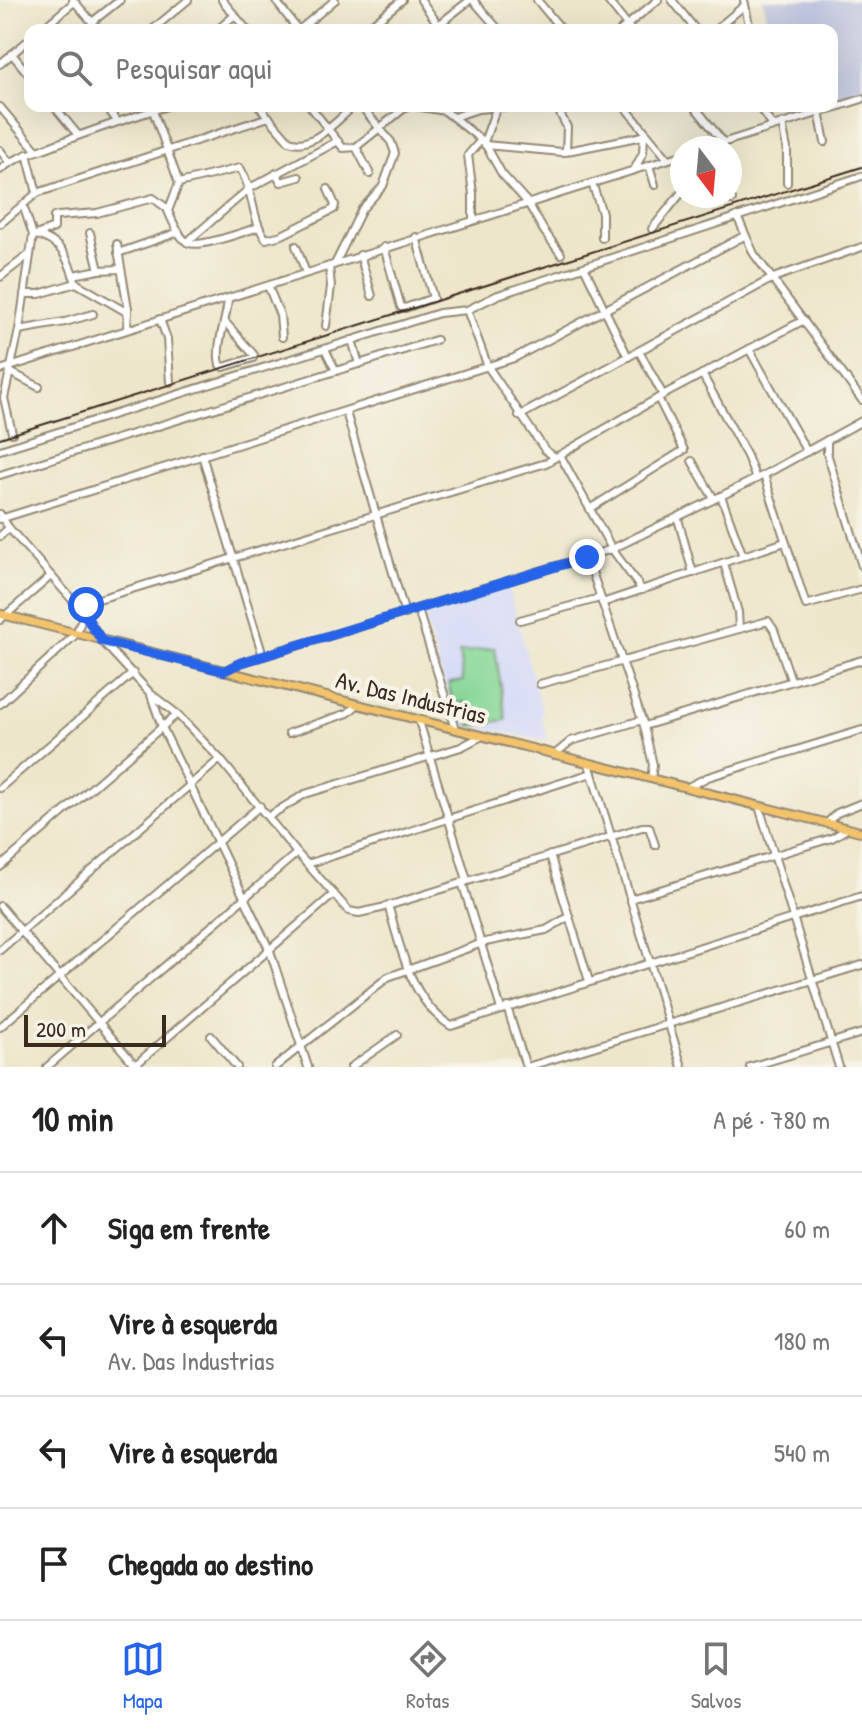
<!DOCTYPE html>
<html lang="pt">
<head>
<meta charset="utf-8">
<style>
	:root { --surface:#fff; --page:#f6f6f6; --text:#222; --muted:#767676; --line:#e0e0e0; --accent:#2563eb }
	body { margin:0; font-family:"Patrick Hand",sans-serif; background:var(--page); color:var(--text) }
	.compass { position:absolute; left:670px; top:136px; width:72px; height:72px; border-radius:50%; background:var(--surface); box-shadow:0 8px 32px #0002; rotate:164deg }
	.scale { position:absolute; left:24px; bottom:20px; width:142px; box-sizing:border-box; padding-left:8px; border:4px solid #3b2a1e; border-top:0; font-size:22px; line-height:28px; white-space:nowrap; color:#3b2a1e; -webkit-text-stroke:6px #f7f3e8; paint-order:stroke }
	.stop { position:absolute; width:24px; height:24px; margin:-18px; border:6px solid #2563eb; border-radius:50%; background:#fff }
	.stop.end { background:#2563eb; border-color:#fff; box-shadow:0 2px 8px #0008 }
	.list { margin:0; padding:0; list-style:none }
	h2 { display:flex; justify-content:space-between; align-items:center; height:104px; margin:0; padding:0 32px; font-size:34px }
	h2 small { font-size:26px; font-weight:400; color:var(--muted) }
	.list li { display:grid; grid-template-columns:52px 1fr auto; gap:24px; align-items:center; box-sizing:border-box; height:112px; padding:0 32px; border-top:2px solid var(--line) }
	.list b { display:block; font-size:30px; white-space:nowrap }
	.list p { margin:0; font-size:26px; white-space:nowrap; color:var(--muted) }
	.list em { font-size:26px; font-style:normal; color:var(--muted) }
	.icon { flex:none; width:44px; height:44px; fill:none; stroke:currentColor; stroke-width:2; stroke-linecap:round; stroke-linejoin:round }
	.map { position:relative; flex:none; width:862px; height:1067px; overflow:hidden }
	.search { position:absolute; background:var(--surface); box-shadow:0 8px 32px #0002; left:24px; right:24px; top:24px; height:88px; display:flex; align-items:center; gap:20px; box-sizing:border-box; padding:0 28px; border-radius:16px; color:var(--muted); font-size:30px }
	.sheet { height:552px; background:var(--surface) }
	nav { display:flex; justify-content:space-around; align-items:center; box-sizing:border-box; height:112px; border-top:2px solid var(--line); background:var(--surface); font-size:22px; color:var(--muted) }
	nav a { display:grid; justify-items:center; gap:4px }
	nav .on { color:var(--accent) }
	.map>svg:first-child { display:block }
</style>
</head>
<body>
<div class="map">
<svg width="862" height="1067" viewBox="0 0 862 1067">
	<rect width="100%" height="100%" fill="#f7f3e8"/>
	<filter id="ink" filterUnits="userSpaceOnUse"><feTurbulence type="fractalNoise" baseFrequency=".0125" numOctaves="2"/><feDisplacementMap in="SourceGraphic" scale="16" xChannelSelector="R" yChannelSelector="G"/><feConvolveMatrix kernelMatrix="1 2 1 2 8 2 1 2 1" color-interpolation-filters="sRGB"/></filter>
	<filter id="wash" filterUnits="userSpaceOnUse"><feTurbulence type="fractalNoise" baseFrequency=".006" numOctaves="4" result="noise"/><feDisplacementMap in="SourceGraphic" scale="32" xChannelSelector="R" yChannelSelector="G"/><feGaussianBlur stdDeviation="1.8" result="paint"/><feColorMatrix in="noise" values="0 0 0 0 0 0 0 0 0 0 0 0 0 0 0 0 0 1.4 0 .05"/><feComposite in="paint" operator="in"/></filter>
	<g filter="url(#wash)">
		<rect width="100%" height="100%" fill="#ede6ca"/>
		<polygon fill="#d3d9f9" points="508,587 543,714 540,715 549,741 456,723 423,613"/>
		<polygon fill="#bcc3de" points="763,0 862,0 862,93 832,102 832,30 770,30"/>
		<polygon fill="#87d797" stroke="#61805a" stroke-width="2" points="495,648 506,720 470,726 466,702 452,704 449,683 463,681 459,653"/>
	</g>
	<g filter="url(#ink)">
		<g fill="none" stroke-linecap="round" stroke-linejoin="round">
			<g stroke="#948874" stroke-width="10">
				<g id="minor">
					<polyline points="73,0 99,30"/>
					<polyline points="222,0 247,30"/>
					<polyline points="275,0 298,30"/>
					<polyline points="421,0 442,30"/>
					<polyline points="473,0 499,30"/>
					<polyline points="537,0 562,30"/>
					<polyline points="607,0 631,30"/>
					<polyline points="672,0 696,30"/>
					<polyline points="744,0 750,30"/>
					<polyline points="92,22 120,0"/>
					<polyline points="41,30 74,2"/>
					<polyline points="152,30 188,0"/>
					<polyline points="217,30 235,15"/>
					<polyline points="299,30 335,0"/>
					<polyline points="365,30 402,0"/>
					<polyline points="432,30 470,0"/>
					<polyline points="621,30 658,0"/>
					<polyline points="715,30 745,5"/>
					<polyline points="12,54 30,76"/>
					<polyline points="0,64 30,39"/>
					<polyline points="54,106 78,135"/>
					<polyline points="106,106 117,121"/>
					<path d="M259,106L289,141C313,150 336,121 354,106"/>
					<polyline points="310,106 343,148 356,147 407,106"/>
					<polyline points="415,106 445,111 484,142 502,174 528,203 544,231 561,254"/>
					<polyline points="556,106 567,127 566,152"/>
					<polyline points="624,106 668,159"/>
					<polyline points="694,106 724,143"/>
					<polyline points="758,106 773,126"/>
					<polyline points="0,107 37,151"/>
					<path d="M153,111L179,183L168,211C172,220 180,240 189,243C201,248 246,231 259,227"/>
					<polyline points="819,112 825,142"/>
					<polyline points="454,117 478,109 512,106"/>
					<polyline points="782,123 787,149 787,183"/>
					<polyline points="484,142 497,106"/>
					<polyline points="485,145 562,152 648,135"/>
					<polyline points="356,147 370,174"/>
					<polyline points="706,148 862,99"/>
					<polyline points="0,150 9,162"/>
					<polyline points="27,154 37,193"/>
					<polyline points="649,165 655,185"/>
					<path d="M0,170C14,158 29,154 46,148C86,132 126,119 167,106"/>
					<polyline points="634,170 643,153 644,135"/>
					<polyline points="276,173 281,182 299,177"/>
					<path d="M179,183L240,168C254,190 251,219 266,239L282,235L334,209L335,205L328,189"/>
					<polyline points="592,183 602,213 602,238"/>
					<polyline points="726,196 732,200"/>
					<polyline points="737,216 754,254 862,400"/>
					<polyline points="473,220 473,194 468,155 481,140"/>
					<polyline points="0,224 37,193 269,117"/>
					<polyline points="652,229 682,192"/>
					<polyline points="90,233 99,270"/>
					<polyline points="36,235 54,228 54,217 58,216 97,213 153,198 168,209"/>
					<path d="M36,235C63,242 68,259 76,283"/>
					<polyline points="187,242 250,188 338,141"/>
					<polyline points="117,244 128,308 127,329"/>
					<polyline points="296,246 306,273"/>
					<polyline points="384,247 401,307 405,308 433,298 416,237"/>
					<polyline points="118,253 179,232"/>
					<polyline points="360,255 372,296"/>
					<polyline points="335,264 362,209 383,186 395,153 391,142 361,106"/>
					<polyline points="585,269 628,357"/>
					<polyline points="73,275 99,270 120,269"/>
					<polyline points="0,277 30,254"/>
					<polyline points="268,286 280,315 282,337"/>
					<polyline points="24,294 39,294 76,283 128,313"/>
					<polyline points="467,310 488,367 545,450 555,457"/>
					<polyline points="160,319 167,339 170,382"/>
					<path d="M226,323L254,355L253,358L224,367L220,365C215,344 227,320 228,299"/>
					<polyline points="326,326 331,286 329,266"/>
					<polyline points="19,330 65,322 93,314"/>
					<polyline points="352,340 359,364"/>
					<polyline points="325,349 336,371"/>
					<polyline points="749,349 807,452"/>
					<polyline points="639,351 663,395"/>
					<polyline points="0,370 682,155"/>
					<polyline points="10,372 39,387"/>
					<polyline points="702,374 747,456 756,479"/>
					<polyline points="346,412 405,614"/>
					<polyline points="519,416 773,278 862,247"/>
					<polyline points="12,433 4,398 19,330 33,235 23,205"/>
					<polyline points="827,440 827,453 862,566"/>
					<polyline points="0,450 439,313 467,310 498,295 862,176"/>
					<polyline points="202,455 263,656"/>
					<polyline points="560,455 612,549 642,590"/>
					<polyline points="692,461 714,499"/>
					<polyline points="0,475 436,340"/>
					<polyline points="764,475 806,605 862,589"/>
					<polyline points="721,496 743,556"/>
					<polyline points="591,508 684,450 658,398"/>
					<polyline points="0,514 9,528 83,612 102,641 151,694 177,714 220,759 297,853 349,911 359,913 381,908 642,827 649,827 655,845"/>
					<polyline points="0,519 514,358 744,236"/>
					<polyline points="678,519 693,573"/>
					<polyline points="0,536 9,528"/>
					<polyline points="587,557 644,726 653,765 651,779"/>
					<polyline points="724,563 738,612 739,629"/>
					<polyline points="602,603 785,542"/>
					<polyline points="418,610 455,729"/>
					<polyline points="0,620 51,576"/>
					<polyline points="520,620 600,598"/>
					<polyline points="224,671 240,663 612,549 764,475 862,421"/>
					<polyline points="540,684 768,621 774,630 791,680"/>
					<polyline points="151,695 162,727 270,951 308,1067"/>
					<polyline points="0,704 76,634 89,602 546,463 663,395 804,320"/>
					<polyline points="419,721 467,880"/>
					<polyline points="644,726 862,660"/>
					<polyline points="289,733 348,713 357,705"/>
					<polyline points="554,755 571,741 642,720"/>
					<polyline points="589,764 682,1067"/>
					<polyline points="688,787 708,777 862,730"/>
					<polyline points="0,788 133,673"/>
					<polyline points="759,806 839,1067"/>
					<polyline points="269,816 305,794 461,747 482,736"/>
					<polyline points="827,823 837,813 862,803"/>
					<polyline points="550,855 589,981"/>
					<polyline points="307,864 592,773"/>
					<polyline points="0,867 177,714"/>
					<polyline points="462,882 501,1009"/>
					<polyline points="630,899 832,838 847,829"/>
					<path d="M388,905C401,948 410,1000 451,1026L862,896"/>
					<polyline points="0,906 135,1065"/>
					<polyline points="0,950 220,759"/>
					<polyline points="507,1007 526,1067"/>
					<polyline points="0,1027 260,806"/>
					<polyline points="211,1036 237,1067"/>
					<polyline points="47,1067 297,853"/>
					<polyline points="133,1067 334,894"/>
					<polyline points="275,1067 388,977 485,942 546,930 568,917"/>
					<polyline points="351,1067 397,1035"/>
					<polyline points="527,1067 862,965"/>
					<polyline points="750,1067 862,1033"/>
				</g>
			</g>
			<g stroke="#948874" stroke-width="11">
				<polyline id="major" points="0,614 862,832"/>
			</g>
			<use href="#minor" stroke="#fff" stroke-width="6"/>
			<use href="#major" stroke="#f2c36a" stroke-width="7"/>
			<polyline stroke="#3b2a1e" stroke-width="2" points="0,438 862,167"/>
		</g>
	</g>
	<g fill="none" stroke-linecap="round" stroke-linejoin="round" filter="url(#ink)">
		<polyline stroke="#2563eb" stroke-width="10" points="86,605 83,612 102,641 224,671 240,663 587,557"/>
	</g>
	<g text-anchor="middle" stroke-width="8" stroke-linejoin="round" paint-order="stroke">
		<g font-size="24" fill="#3b2a1e" stroke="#f7f3e8">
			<text transform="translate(411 698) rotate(14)" y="8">Av. Das Industrias</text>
		</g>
	</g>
</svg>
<svg class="compass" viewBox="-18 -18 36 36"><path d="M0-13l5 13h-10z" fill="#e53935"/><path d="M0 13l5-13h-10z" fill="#767676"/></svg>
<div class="scale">200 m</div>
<div class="stop" style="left:86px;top:605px"></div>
<div class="stop end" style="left:587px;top:557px"></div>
<div class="search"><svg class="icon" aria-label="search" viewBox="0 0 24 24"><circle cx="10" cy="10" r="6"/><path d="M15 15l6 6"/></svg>Pesquisar aqui</div>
</div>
<section class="sheet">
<h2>10 min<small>A pé · 780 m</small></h2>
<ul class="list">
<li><svg class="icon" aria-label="ahead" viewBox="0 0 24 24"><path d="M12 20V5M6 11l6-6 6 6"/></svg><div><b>Siga em frente</b></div><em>60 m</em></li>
<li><svg class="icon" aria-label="left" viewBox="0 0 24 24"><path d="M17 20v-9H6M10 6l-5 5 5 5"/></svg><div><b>Vire à esquerda</b><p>Av. Das Industrias</p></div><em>180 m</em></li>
<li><svg class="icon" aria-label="left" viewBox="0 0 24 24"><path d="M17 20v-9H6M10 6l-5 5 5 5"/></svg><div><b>Vire à esquerda</b></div><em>540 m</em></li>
<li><svg class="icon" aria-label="arrive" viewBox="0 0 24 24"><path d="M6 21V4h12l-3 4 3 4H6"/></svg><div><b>Chegada ao destino</b></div></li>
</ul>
</section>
<nav>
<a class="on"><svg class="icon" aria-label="map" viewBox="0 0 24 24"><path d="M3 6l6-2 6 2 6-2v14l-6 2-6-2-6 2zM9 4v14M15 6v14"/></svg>Mapa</a>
<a><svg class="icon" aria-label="directions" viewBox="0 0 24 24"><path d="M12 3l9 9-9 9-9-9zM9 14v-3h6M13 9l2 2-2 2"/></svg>Rotas</a>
<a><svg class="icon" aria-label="saved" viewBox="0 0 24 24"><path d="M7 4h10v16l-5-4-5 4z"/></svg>Salvos</a>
</nav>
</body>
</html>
